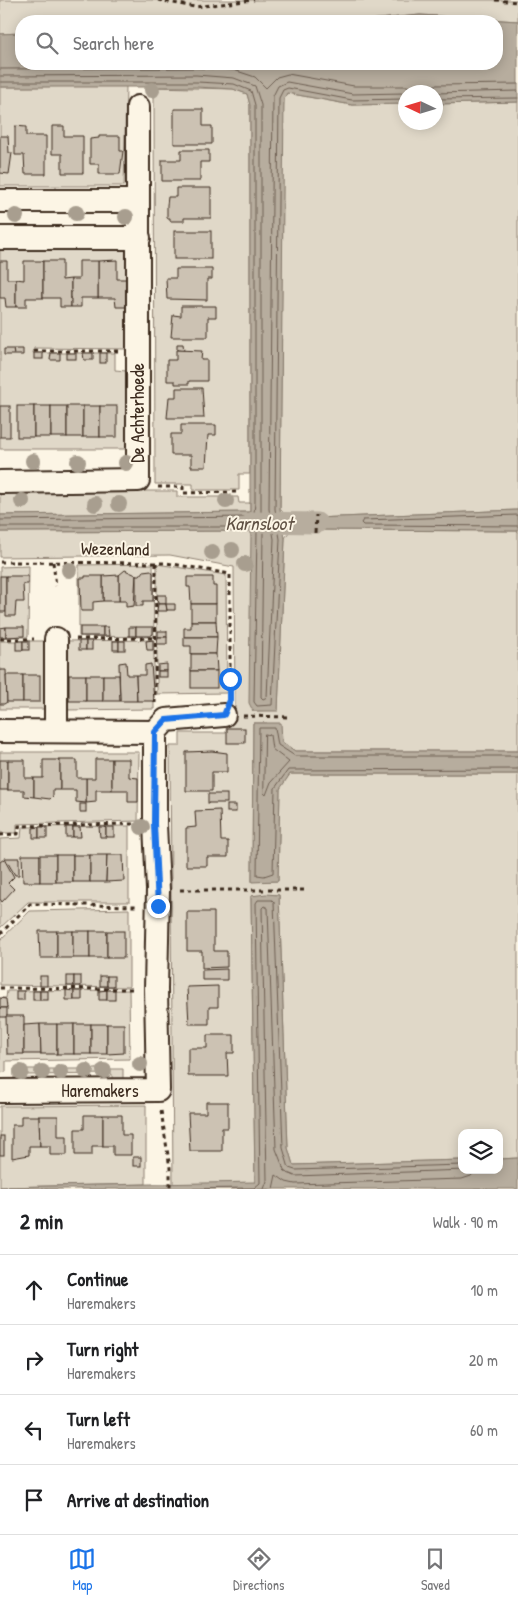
<!DOCTYPE html>
<html lang="en">
<head>
<meta charset="utf-8">
<style>
	:root { --surface:#fff; --page:#f6f6f6; --text:#202124; --muted:#757577; --line:#e0e0e0; --accent:#1a73e8 }
	body { margin:0; font-family:"Patrick Hand",sans-serif; background:var(--page); color:var(--text) }
	.controls { position:absolute; right:15px; bottom:15px; display:grid; overflow:hidden; border-radius:10px; box-shadow:0 2px 12px #0003 }
	.controls button { width:45px; height:45px; display:grid; place-items:center; padding:0; border:0; border-bottom:1px solid var(--line); background:var(--surface); color:var(--text); font:25px sans-serif }
	.compass { position:absolute; left:398px; top:85px; width:45px; height:45px; border-radius:50%; background:var(--surface); box-shadow:0 2px 12px #0003; rotate:274deg }
	.stop { position:absolute; width:15px; height:15px; margin:-11px; border:4px solid #1a73e8; border-radius:50%; background:#fff }
	.stop.end { background:#1a73e8; border-color:#fff; box-shadow:0 1px 5px #0008 }
	.list { margin:0; padding:0; list-style:none }
	h2 { display:flex; justify-content:space-between; align-items:center; height:65px; margin:0; padding:0 20px; font-size:21px }
	h2 small { font-size:16px; font-weight:400; color:var(--muted) }
	.list li { display:grid; grid-template-columns:32px 1fr auto; gap:15px; align-items:center; box-sizing:border-box; height:70px; padding:0 20px; border-top:1px solid var(--line) }
	.list b { display:block; font-size:19px; white-space:nowrap }
	.list p { margin:0; font-size:16px; white-space:nowrap; color:var(--muted) }
	.list em { font-size:16px; font-style:normal; color:var(--muted) }
	.icon { flex:none; width:28px; height:28px; fill:none; stroke:currentColor; stroke-width:2; stroke-linecap:round; stroke-linejoin:round }
	.map { position:relative; flex:none; width:518px; height:1189px; overflow:hidden }
	.search { position:absolute; background:var(--surface); box-shadow:0 2px 12px #0003; left:15px; right:15px; top:15px; height:55px; display:flex; align-items:center; gap:12px; box-sizing:border-box; padding:0 18px; border-radius:20px; color:var(--muted); font-size:19px }
	.sheet { height:345px; background:var(--surface) }
	nav { display:flex; justify-content:space-around; align-items:center; box-sizing:border-box; height:70px; border-top:1px solid var(--line); background:var(--surface); font-size:14px; color:var(--muted) }
	nav a { display:grid; justify-items:center; gap:2px }
	nav .on { color:var(--accent) }
	.map>svg:first-child { display:block }
</style>
</head>
<body>
<div class="map">
<svg width="518" height="1189" viewBox="0 0 518 1189">
	<rect width="100%" height="100%" fill="#fcf5e5"/>
	<filter id="ink" filterUnits="userSpaceOnUse"><feTurbulence type="fractalNoise" baseFrequency=".02" numOctaves="2"/><feDisplacementMap in="SourceGraphic" scale="10" xChannelSelector="R" yChannelSelector="G"/><feConvolveMatrix kernelMatrix="1 2 1 2 8 2 1 2 1" color-interpolation-filters="sRGB"/></filter>
	<g filter="url(#ink)">
		<g fill="#e0d8c8" stroke="#8e8173">
			<polygon points="0,0 518,0 518,21 420,15 359,21 21,21 21,33 0,34"/>
			<polygon points="126,86 124,186 0,186 0,87"/>
			<polygon points="154,87 233,89 247,94 250,105 250,474 239,474 239,490 193,490 193,484 155,484"/>
			<polygon points="287,93 352,105 405,104 406,122 436,122 436,104 518,102 518,510 289,519 280,509 283,113 284,99"/>
			<polygon points="126,247 126,349 34,348 33,353 115,353 115,370 126,371 126,449 0,449 0,248"/>
			<polygon points="0,491 177,491 177,497 238,497 239,503 250,503 250,512 0,515"/>
			<polygon points="323,530 518,531 518,751 295,751 282,742 267,723 253,723 252,881 278,881 280,788 290,774 518,774 518,1158 499,1159 499,1133 462,1133 462,1160 293,1165 288,1148 279,895 251,896 255,1183 173,1184 170,746 180,746 180,733 226,733 227,708 235,708 234,567 170,555 0,557 0,532 252,531 253,711 278,710 285,538 289,532"/>
			<polygon points="153,564 154,637 79,636 79,565"/>
			<polygon points="157,564 226,575 227,693 157,694"/>
			<polygon points="29,566 28,637 0,637 0,567"/>
			<polygon points="154,640 154,709 63,710 63,641"/>
			<rect x="0" y="641" width="44" height="68"/>
			<polygon points="0,752 139,752 138,821 17,824 17,833 0,833"/>
			<polygon points="129,826 129,902 28,902 0,928 0,839 21,838 22,827"/>
			<polygon points="129,909 129,987 0,985 0,940 30,911"/>
			<polygon points="129,990 130,1059 6,1061 6,1072 0,1073 0,998 6,998 7,991"/>
			<polygon points="14,1069 123,1069 123,1080 112,1080 112,1074 24,1075 24,1080 14,1080"/>
			<polygon points="146,1105 146,1184 0,1187 0,1106"/>
		</g>
		<g fill="#b7ad9e" stroke="#85796b">
			<polygon points="420,15 518,21 518,102 436,104 436,92 406,92 405,104 352,105 287,93 284,99 280,509 285,538 278,711 253,711 249,703 251,531 0,532 0,515 250,512 250,105 247,94 233,89 196,87 0,87 0,34 21,33 21,64 497,64 497,21 359,21"/>
			<polygon points="518,510 518,531 323,530 289,532 289,519"/>
			<polygon points="253,723 281,723 282,742 295,751 518,751 518,774 290,774 280,789 278,881 252,882"/>
			<polygon points="266,894 279,895 288,1148 293,1165 462,1160 462,1170 499,1170 499,1159 518,1158 518,1189 0,1189 0,1187 255,1182 251,896"/>
		</g>
		<g fill="none" stroke-linecap="round" stroke-linejoin="round">
			<g stroke="#6d5e51" stroke-width="1">
				<polyline points="0,69 196,68 234,70 255,77 266,88 277,77 288,74 354,86 407,86 420,92 435,85 518,84"/>
				<polyline points="0,76 196,75 234,78 255,86 261,105 261,514 257,520 263,532 261,697 263,699 267,697 274,539 269,509 273,96 278,86 287,82 353,94 406,93"/>
				<polyline points="0,82 197,82 234,84 251,91 255,105 255,503 254,513 249,517 0,520"/>
				<polyline points="436,93 518,91"/>
				<polyline points="436,99 518,98"/>
				<polyline points="518,515 363,520 361,523 363,525 518,526"/>
				<polyline points="0,527 254,527 257,532 254,702 257,706 272,705 280,539 275,509 279,98 283,90 288,88 352,100 406,99"/>
				<polygon points="265,734 270,735 272,749 289,762 271,782 266,795 264,793"/>
				<polyline points="518,756 295,756 278,745 275,728 259,728 257,875 264,876 273,873 275,788 288,770 518,769"/>
				<polyline points="172,1189 254,1188 260,1183 256,903 258,900 272,900 274,902 283,1148 289,1168 295,1170 462,1165"/>
				<polyline points="264,1189 267,1181 262,908 264,906 268,908 276,1149 285,1172 295,1176 465,1170"/>
				<polyline points="273,1189 276,1175 286,1182 295,1184 462,1179 471,1176 477,1170"/>
			</g>
			<polyline stroke="#b7ad9e" stroke-width="21" points="253,522 317,523"/>
		</g>
		<g fill="#ccc2b3" stroke="#3b2a1e">
			<polygon points="174,109 203,109 203,126 212,126 212,144 174,144"/>
			<polygon points="15,126 26,127 26,136 46,136 46,174 25,174 24,155 15,155"/>
			<polygon points="52,126 64,126 64,136 83,136 83,173 62,173 62,154 52,154"/>
			<polygon points="0,136 8,136 9,153 12,153 9,174 0,173"/>
			<polygon points="99,136 120,136 120,151 123,151 120,174 99,174 99,164 90,164 90,139 99,138"/>
			<polygon points="181,150 209,150 209,162 200,162 200,181 162,181 162,160 181,160"/>
			<polygon points="176,188 211,188 211,218 184,218 184,221 170,221 170,218 167,218 167,205 168,197 176,197"/>
			<rect x="174" y="231" width="37" height="28"/>
			<polygon points="117,260 117,279 126,279 127,307 116,307 115,298 98,298 98,261"/>
			<polygon points="0,261 7,261 7,279 16,279 16,307 6,307 5,298 0,298"/>
			<polygon points="24,261 43,261 43,298 26,298 26,307 16,307 16,279 24,280"/>
			<polygon points="43,261 62,261 62,280 71,279 71,307 60,307 60,298 43,298"/>
			<polygon points="79,261 98,261 98,298 81,298 81,307 71,307 71,279 79,279"/>
			<polygon points="176,269 212,269 212,279 207,279 207,300 167,299 166,278 176,278"/>
			<polygon points="181,306 216,306 216,317 208,317 208,337 171,337 173,315 181,316"/>
			<polygon points="177,344 183,344 184,351 177,350"/>
			<polygon points="4,349 13,349 14,355 4,355"/>
			<polygon points="13,349 23,349 23,355 14,355"/>
			<polygon points="176,350 202,351 201,360 207,360 207,381 189,381 189,384 175,384 175,381 167,381 167,360 176,360"/>
			<rect x="34" y="353" width="9" height="6"/>
			<polygon points="51,353 60,353 60,360 50,360"/>
			<rect x="67" y="353" width="9" height="6"/>
			<polygon points="83,353 93,353 93,360 84,360"/>
			<rect x="100" y="353" width="6" height="10"/>
			<polygon points="176,388 202,388 204,418 167,418 169,397 176,397"/>
			<rect x="0" y="406" width="10" height="31"/>
			<rect x="17" y="406" width="17" height="31"/>
			<rect x="34" y="406" width="17" height="31"/>
			<rect x="51" y="406" width="16" height="31"/>
			<rect x="67" y="406" width="16" height="31"/>
			<rect x="83" y="406" width="17" height="31"/>
			<rect x="100" y="406" width="17" height="31"/>
			<polygon points="181,425 216,425 216,435 208,435 206,467 191,467 191,455 171,455 171,434 181,434"/>
			<polygon points="125,570 136,575 134,606 126,607 126,601 119,601 119,575"/>
			<polygon points="151,570 153,573 153,601 143,601 143,606 136,606 136,575 140,575 143,571"/>
			<polygon points="119,575 119,601 103,601 103,576"/>
			<rect x="0" y="576" width="6" height="36"/>
			<polygon points="6,576 28,576 28,584 23,584 24,602 16,602 15,616 6,616"/>
			<polygon points="85,576 103,576 103,601 93,602 93,611 81,611 80,578 85,578"/>
			<polygon points="187,577 213,577 213,586 216,586 216,604 191,604 190,587 187,587"/>
			<polygon points="157,595 166,595 166,604 158,604"/>
			<polygon points="158,604 166,604 167,611 157,611"/>
			<polygon points="166,604 175,604 175,610 167,610"/>
			<rect x="191" y="604" width="25" height="17"/>
			<polygon points="191,621 216,621 217,637 184,637 184,628 191,628"/>
			<polygon points="6,627 6,637 0,637 0,628"/>
			<polygon points="6,627 24,627 24,636 6,637"/>
			<rect x="80" y="627" width="23" height="9"/>
			<polygon points="103,627 108,627 109,636 103,636"/>
			<rect x="129" y="627" width="7" height="9"/>
			<polygon points="136,627 153,627 153,634 150,636 136,636"/>
			<rect x="158" y="631" width="9" height="6"/>
			<polygon points="158,637 167,637 167,644 157,644"/>
			<polygon points="184,637 217,637 216,654 191,654 191,646 184,646"/>
			<polygon points="153,640 153,650 147,650 146,641"/>
			<rect x="16" y="641" width="7" height="9"/>
			<rect x="23" y="641" width="6" height="9"/>
			<rect x="79" y="641" width="7" height="9"/>
			<rect x="86" y="641" width="6" height="9"/>
			<rect x="113" y="641" width="6" height="9"/>
			<rect x="119" y="641" width="6" height="9"/>
			<polygon points="191,654 216,654 217,671 191,671"/>
			<polygon points="126,662 127,675 136,675 137,701 120,701 119,663"/>
			<polygon points="151,664 154,701 137,701 136,675 145,675 145,665"/>
			<polygon points="167,664 167,671 158,671 158,665"/>
			<polygon points="0,670 6,670 7,702 4,704 0,704"/>
			<rect x="158" y="671" width="9" height="6"/>
			<rect x="191" y="671" width="26" height="17"/>
			<polygon points="6,675 23,675 23,702 7,702"/>
			<rect x="23" y="675" width="17" height="27"/>
			<rect x="69" y="675" width="17" height="26"/>
			<rect x="86" y="675" width="17" height="26"/>
			<polygon points="103,675 119,675 120,701 103,701"/>
			<rect x="227" y="728" width="18" height="15"/>
			<polygon points="212,751 227,753 227,772 212,772 212,791 186,791 186,752"/>
			<polygon points="95,759 112,759 112,790 96,790 96,802 86,803 86,778 95,778"/>
			<polygon points="112,759 129,759 129,777 138,778 138,802 128,802 128,790 112,790"/>
			<rect x="0" y="760" width="8" height="30"/>
			<polygon points="8,760 25,760 25,778 34,778 34,797 24,796 24,790 8,790"/>
			<polygon points="43,760 60,760 60,790 53,790 53,796 50,799 34,797 34,778 43,778"/>
			<polygon points="60,760 77,760 77,778 86,778 86,803 76,802 76,790 60,790"/>
			<rect x="208" y="794" width="19" height="9"/>
			<rect x="80" y="804" width="6" height="8"/>
			<rect x="227" y="805" width="9" height="7"/>
			<polygon points="220,810 221,841 228,841 228,857 207,857 207,866 186,866 186,828 196,827 195,811"/>
			<polygon points="39,827 39,838 33,838 33,828"/>
			<rect x="39" y="827" width="8" height="11"/>
			<rect x="66" y="827" width="7" height="10"/>
			<polygon points="73,827 80,827 81,837 73,837"/>
			<polygon points="99,827 106,827 106,837 100,837"/>
			<rect x="106" y="827" width="8" height="10"/>
			<polygon points="22,855 40,855 40,882 23,882"/>
			<rect x="40" y="855" width="16" height="27"/>
			<rect x="56" y="855" width="17" height="27"/>
			<rect x="73" y="855" width="17" height="27"/>
			<polygon points="90,855 107,855 106,882 90,882"/>
			<polygon points="107,855 123,855 124,881 106,882"/>
			<polygon points="5,858 19,858 19,875 15,875"/>
			<polygon points="4,859 14,877 8,883 14,889 2,902 0,899 0,862"/>
			<polygon points="187,912 214,912 214,951 227,951 227,967 202,968 202,951 187,951"/>
			<polygon points="39,931 57,931 57,958 40,958"/>
			<rect x="57" y="931" width="16" height="27"/>
			<rect x="73" y="931" width="17" height="27"/>
			<rect x="90" y="931" width="17" height="27"/>
			<rect x="107" y="931" width="17" height="27"/>
			<polygon points="227,969 227,980 202,980 202,970"/>
			<rect x="40" y="976" width="7" height="10"/>
			<rect x="67" y="976" width="7" height="10"/>
			<rect x="74" y="976" width="7" height="10"/>
			<rect x="100" y="976" width="7" height="10"/>
			<rect x="107" y="976" width="7" height="10"/>
			<polygon points="218,986 218,1007 209,1007 209,1024 189,1024 187,987"/>
			<polygon points="66,990 74,991 74,1000 66,1000"/>
			<polygon points="107,990 107,1000 99,1000 99,991"/>
			<rect x="107" y="990" width="8" height="10"/>
			<rect x="16" y="991" width="8" height="9"/>
			<rect x="33" y="991" width="7" height="9"/>
			<rect x="40" y="991" width="8" height="9"/>
			<rect x="74" y="991" width="8" height="9"/>
			<polygon points="0,998 6,999 7,1008 0,1008"/>
			<rect x="0" y="1008" width="7" height="9"/>
			<polygon points="6,1016 24,1016 24,1054 7,1054"/>
			<polygon points="40,1024 41,1054 24,1054 24,1025"/>
			<polygon points="40,1024 57,1024 57,1054 41,1054"/>
			<rect x="57" y="1024" width="17" height="30"/>
			<rect x="74" y="1024" width="17" height="30"/>
			<rect x="91" y="1024" width="16" height="30"/>
			<polygon points="107,1024 124,1024 124,1053 107,1054"/>
			<polygon points="207,1035 234,1035 234,1053 227,1053 228,1076 188,1076 188,1048 207,1048"/>
			<polygon points="206,1102 228,1102 228,1128 222,1128 222,1151 190,1151 188,1113 206,1113"/>
			<polygon points="84,1115 103,1115 103,1146 92,1146 92,1155 75,1155 75,1129 84,1129"/>
			<polygon points="103,1115 122,1115 122,1135 131,1135 131,1155 113,1155 113,1146 103,1146"/>
			<polygon points="21,1116 39,1116 40,1146 29,1146 29,1155 12,1158 12,1125 21,1125"/>
			<polygon points="39,1116 58,1116 58,1136 67,1136 67,1155 50,1155 50,1146 40,1146"/>
			<rect x="0" y="1136" width="4" height="19"/>
			<rect x="133" y="1157" width="8" height="9"/>
		</g>
		<g fill="none" stroke-linecap="round" stroke-linejoin="round">
			<g stroke="#3b2a1e" stroke-width="26">
				<g id="minor">
					<polyline points="0,201 137,201"/>
					<polyline points="0,238 139,238"/>
					<polyline points="0,482 138,480 138,107"/>
					<polyline points="56,639 56,731"/>
					<polyline points="0,731 155,732"/>
					<polyline points="0,1091 158,1090 156,989 158,890 155,824 155,732 166,720 224,715"/>
				</g>
			</g>
			<g stroke="#3b2a1e" stroke-width="3" stroke-dasharray="4 4" stroke-linecap="butt">
				<polyline points="158,0 195,7 254,0"/>
				<polyline points="495,0 518,2"/>
				<polyline points="34,351 118,351"/>
				<polyline points="158,487 183,487 183,493 239,492"/>
				<polyline points="315,533 316,515"/>
				<polyline points="0,562 167,563 230,574 230,695"/>
				<polyline points="53,562 56,586"/>
				<polyline points="0,639 34,639"/>
				<polyline points="76,639 155,638"/>
				<polyline points="155,703 156,563"/>
				<polyline points="243,716 291,717"/>
				<polyline points="0,835 18,834 19,826 134,824"/>
				<polyline points="180,890 306,890"/>
				<polyline points="0,934 30,904 137,906"/>
				<polyline points="0,988 134,989"/>
				<polyline points="161,1111 170,1168 170,1189"/>
			</g>
			<use href="#minor" stroke="#fcf5e5" stroke-width="22"/>
		</g>
		<g fill="#a89e8f">
			<circle cx="152" cy="90" r="8"/>
			<circle cx="76" cy="213" r="8"/>
			<circle cx="16" cy="216" r="8"/>
			<circle cx="126" cy="217" r="8"/>
			<circle cx="33" cy="461" r="8"/>
			<circle cx="78" cy="462" r="8"/>
			<circle cx="126" cy="463" r="8"/>
			<circle cx="22" cy="501" r="8"/>
			<circle cx="226" cy="501" r="8"/>
			<circle cx="95" cy="504" r="8"/>
			<circle cx="119" cy="504" r="8"/>
			<circle cx="232" cy="550" r="8"/>
			<circle cx="212" cy="552" r="8"/>
			<circle cx="245" cy="564" r="8"/>
			<circle cx="69" cy="570" r="8"/>
			<circle cx="142" cy="827" r="8"/>
			<circle cx="140" cy="1064" r="8"/>
			<circle cx="86" cy="1071" r="8"/>
			<circle cx="104" cy="1071" r="8"/>
			<circle cx="21" cy="1072" r="8"/>
			<circle cx="42" cy="1072" r="8"/>
			<circle cx="61" cy="1072" r="8"/>
		</g>
	</g>
	<g fill="none" stroke-linecap="round" stroke-linejoin="round" filter="url(#ink)">
		<polyline stroke="#1a73e8" stroke-width="6" points="158,906 154,824 155,732 166,720 224,715 230,700 230,679"/>
	</g>
	<g text-anchor="middle" stroke-width="4" stroke-linejoin="round" paint-order="stroke">
		<g font-size="18" fill="#3b2a1e" stroke="#fcf5e5">
			<text transform="translate(138 413) rotate(-90)" y="6">De Achterhoede</text>
			<text transform="translate(115 549) rotate(1)" y="6">Wezenland</text>
			<text x="100" y="1097">Haremakers</text>
		</g>
		<g font-size="19" font-style="italic" fill="#605144" stroke="#fcf5e5">
			<text x="259" y="530">Karnsloot</text>
		</g>
	</g>
</svg>
<div class="controls">
<button><svg class="icon" aria-label="layers" viewBox="0 0 24 24"><path d="M12 4l9 5-9 5-9-5zM3 14l9 5 9-5"/></svg></button>
</div>
<svg class="compass" viewBox="-18 -18 36 36"><path d="M0-13l5 13h-10z" fill="#e53935"/><path d="M0 13l5-13h-10z" fill="#757577"/></svg>
<div class="stop" style="left:230px;top:679px"></div>
<div class="stop end" style="left:158px;top:906px"></div>
<div class="search"><svg class="icon" aria-label="search" viewBox="0 0 24 24"><circle cx="10" cy="10" r="6"/><path d="M15 15l6 6"/></svg>Search here</div>
</div>
<section class="sheet">
<h2>2 min<small>Walk · 90 m</small></h2>
<ul class="list">
<li><svg class="icon" aria-label="ahead" viewBox="0 0 24 24"><path d="M12 20V5M6 11l6-6 6 6"/></svg><div><b>Continue</b><p>Haremakers</p></div><em>10 m</em></li>
<li><svg class="icon" aria-label="right" viewBox="0 0 24 24"><path d="M7 20v-9h11M14 6l5 5-5 5"/></svg><div><b>Turn right</b><p>Haremakers</p></div><em>20 m</em></li>
<li><svg class="icon" aria-label="left" viewBox="0 0 24 24"><path d="M17 20v-9H6M10 6l-5 5 5 5"/></svg><div><b>Turn left</b><p>Haremakers</p></div><em>60 m</em></li>
<li><svg class="icon" aria-label="arrive" viewBox="0 0 24 24"><path d="M6 21V4h12l-3 4 3 4H6"/></svg><div><b>Arrive at destination</b></div></li>
</ul>
</section>
<nav>
<a class="on"><svg class="icon" aria-label="map" viewBox="0 0 24 24"><path d="M3 6l6-2 6 2 6-2v14l-6 2-6-2-6 2zM9 4v14M15 6v14"/></svg>Map</a>
<a><svg class="icon" aria-label="directions" viewBox="0 0 24 24"><path d="M12 3l9 9-9 9-9-9zM9 14v-3h6M13 9l2 2-2 2"/></svg>Directions</a>
<a><svg class="icon" aria-label="saved" viewBox="0 0 24 24"><path d="M7 4h10v16l-5-4-5 4z"/></svg>Saved</a>
</nav>
</body>
</html>
